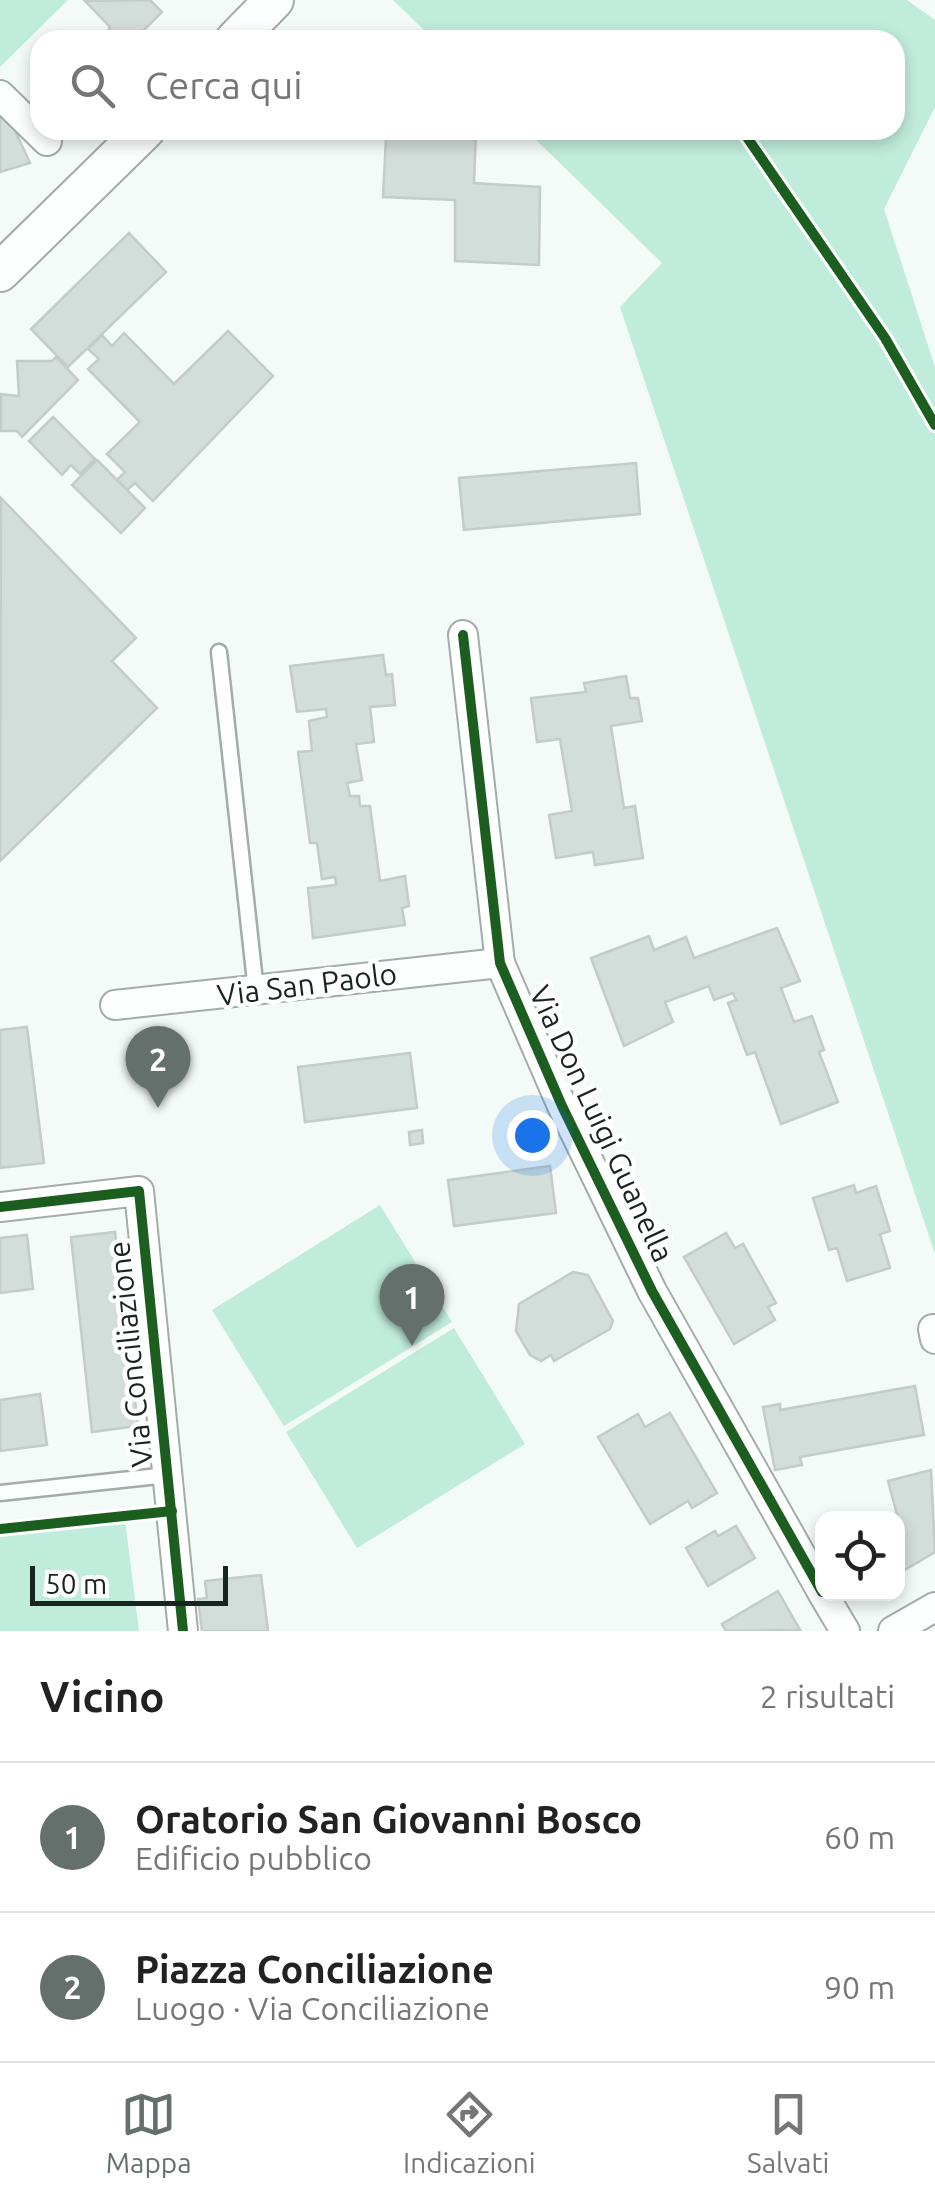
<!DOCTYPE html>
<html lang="it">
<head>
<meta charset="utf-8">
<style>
	:root { --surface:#fff; --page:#f2f2f2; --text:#222; --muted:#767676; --line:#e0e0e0; --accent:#656f6b }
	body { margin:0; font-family:Ubuntu,sans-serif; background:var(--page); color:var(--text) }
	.controls { position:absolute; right:30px; bottom:30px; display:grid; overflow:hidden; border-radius:20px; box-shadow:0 5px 15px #0003 }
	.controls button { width:90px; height:90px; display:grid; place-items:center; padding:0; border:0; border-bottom:2px solid var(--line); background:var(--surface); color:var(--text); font:50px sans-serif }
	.scale { position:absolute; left:30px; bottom:25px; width:198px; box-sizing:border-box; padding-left:10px; border:5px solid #182420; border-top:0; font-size:28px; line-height:35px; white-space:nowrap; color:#182420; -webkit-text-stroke:8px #fff; paint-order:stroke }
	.you { position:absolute; left:532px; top:1135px; width:35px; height:35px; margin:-25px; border:8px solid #fff; border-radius:50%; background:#1a73e8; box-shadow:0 0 0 15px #1a73e833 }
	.badge { display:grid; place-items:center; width:65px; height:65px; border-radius:50%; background:var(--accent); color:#fff; font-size:32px; font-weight:700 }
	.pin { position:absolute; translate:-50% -82px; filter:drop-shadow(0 2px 5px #0008) }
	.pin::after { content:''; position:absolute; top:52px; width:35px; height:30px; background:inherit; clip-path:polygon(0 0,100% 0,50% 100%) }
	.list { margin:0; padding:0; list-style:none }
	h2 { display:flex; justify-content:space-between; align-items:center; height:130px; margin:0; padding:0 40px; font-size:42px }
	h2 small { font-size:32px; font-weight:400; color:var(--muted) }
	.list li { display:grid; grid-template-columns:65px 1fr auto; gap:30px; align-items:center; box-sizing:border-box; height:150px; padding:0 40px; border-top:2px solid var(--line) }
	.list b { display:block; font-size:38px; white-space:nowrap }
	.list p { margin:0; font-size:32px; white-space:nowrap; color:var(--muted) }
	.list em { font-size:32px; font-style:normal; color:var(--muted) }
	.icon { flex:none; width:55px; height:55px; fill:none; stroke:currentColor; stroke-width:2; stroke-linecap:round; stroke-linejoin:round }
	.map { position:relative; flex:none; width:935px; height:1631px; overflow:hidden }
	.search { position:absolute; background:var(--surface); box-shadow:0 5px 15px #0003; left:30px; right:30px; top:30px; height:110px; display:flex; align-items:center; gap:25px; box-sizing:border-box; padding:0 35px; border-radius:30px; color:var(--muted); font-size:38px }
	.sheet { height:430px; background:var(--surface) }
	nav { display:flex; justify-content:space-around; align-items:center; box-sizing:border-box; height:140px; border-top:2px solid var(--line); background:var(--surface); font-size:28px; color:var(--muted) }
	nav a { display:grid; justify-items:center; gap:5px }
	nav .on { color:var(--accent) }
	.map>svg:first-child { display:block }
</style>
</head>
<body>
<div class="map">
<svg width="935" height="1631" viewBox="0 0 935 1631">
	<rect width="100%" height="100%" fill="#f3faf7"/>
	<g fill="#c0ecdc">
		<polygon points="0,0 68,0 0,67"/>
		<polygon points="393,0 907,0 935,20 935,107 884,209 935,367 935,1254 620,307 662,263 526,130 895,130 895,40 434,40"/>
		<polygon points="380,1205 452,1322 284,1426 212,1310"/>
		<polygon points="454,1328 525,1444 357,1548 286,1432"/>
		<polygon points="125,1520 139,1631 0,1631 0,1535"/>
	</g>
	<g fill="#d3ddd9" stroke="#c3ccc8" stroke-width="2.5">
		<polygon points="150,0 162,12 134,40 103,40 110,27 85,1"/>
		<polygon points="6,111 30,163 0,172 0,114"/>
		<polygon points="317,130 476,130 474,183 540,187 539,265 455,261 455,200 383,197 386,138"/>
		<polygon points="129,233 166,272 68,367 31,329"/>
		<polygon points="228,331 273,376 153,501 135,483 127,490 117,480 125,472 107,454 140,422 88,369 99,359 88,349 102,335 112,346 124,333 174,384"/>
		<polygon points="56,357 78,380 22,437 17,431 1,431 1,394 19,396 17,361 52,361"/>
		<polygon points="53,417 95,459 80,474 71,465 62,475 29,441"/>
		<polygon points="97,460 145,508 121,533 72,485"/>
		<polygon points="636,463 640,514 464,530 459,478"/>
		<polygon points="1,498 136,638 112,661 157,708 0,861"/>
		<polygon points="383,655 386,675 392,674 395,705 370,707 374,742 356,744 362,780 347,783 350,796 359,796 360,806 370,806 380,881 405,876 409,906 402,908 405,925 313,938 308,888 336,885 335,877 322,879 317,843 310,843 298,752 312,751 309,721 327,717 326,709 297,712 290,666"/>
		<polygon points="626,676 630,698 638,698 642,721 611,726 624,808 635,806 643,858 595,865 593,852 556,858 549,815 572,811 560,739 537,742 531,698 586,692 584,683"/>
		<polygon points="777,928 800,981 781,988 794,1022 812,1016 824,1050 819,1052 838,1102 781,1124 755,1052 747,1055 728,1003 736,1000 733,993 714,1000 709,986 665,1002 673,1022 624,1046 591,958 649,936 654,950 686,937 694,958"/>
		<polygon points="27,1027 44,1163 0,1168 0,1030"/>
		<polygon points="410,1053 417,1108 305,1122 298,1067"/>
		<polygon points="422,1130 423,1143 410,1145 409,1132"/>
		<polygon points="550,1166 556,1213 454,1226 448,1180"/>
		<polygon points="854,1185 856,1193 876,1186 890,1231 880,1234 890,1268 847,1281 837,1248 829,1250 813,1198"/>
		<polygon points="115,1232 138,1426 92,1432 71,1237"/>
		<polygon points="726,1233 735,1248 743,1244 776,1303 768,1307 775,1320 734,1344 684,1257"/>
		<polygon points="27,1235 33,1289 0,1293 0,1238"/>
		<polygon points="573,1272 588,1275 613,1321 610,1329 554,1361 551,1355 541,1361 530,1355 516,1331 519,1304"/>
		<polygon points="915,1386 924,1435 800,1457 802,1465 775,1470 763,1407 780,1404 780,1410"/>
		<polygon points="40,1394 47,1445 0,1451 0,1400"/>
		<polygon points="670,1413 717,1493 692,1508 688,1501 650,1524 598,1437 638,1414 645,1427"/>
		<polygon points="931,1470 935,1552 898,1574 899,1522 888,1481"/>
		<polygon points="736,1526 755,1558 708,1586 686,1548 715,1531 718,1536"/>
		<polygon points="261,1575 268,1631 202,1631 198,1599 207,1598 205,1581"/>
		<polygon points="778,1591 800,1630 726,1631 722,1624"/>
	</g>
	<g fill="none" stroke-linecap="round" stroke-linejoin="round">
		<g stroke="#a3aca8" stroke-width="19">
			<g id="lane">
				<polyline points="219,652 256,991"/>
				<polyline points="0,1493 168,1475"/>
			</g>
		</g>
		<g stroke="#a3aca8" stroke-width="32">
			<g id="street">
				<polyline points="0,95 47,141"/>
				<polyline points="463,635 500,963 562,1106 652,1291 822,1592"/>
				<polyline points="115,1005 500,963"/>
				<polyline points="0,1207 139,1191 183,1631"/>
				<polyline points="933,1329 935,1339"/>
				<polyline points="823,1594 845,1631"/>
				<polyline points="893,1631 935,1607"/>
			</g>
		</g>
		<g stroke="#a3aca8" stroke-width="42">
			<g id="secondary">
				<polyline points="235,40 274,0"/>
				<polyline points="0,272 145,130"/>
			</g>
		</g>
		<use href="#lane" stroke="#fdfefe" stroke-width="14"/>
		<use href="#street" stroke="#fdfefe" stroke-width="28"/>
		<use href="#secondary" stroke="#fdfefe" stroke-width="38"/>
		<g stroke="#fff" stroke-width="16">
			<g id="cycleway">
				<polyline points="742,130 885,338 935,425"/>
				<polyline points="463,635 500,963 562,1106 652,1291 822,1592"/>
				<polyline points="0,1207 139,1191 183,1631"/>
				<polyline points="0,1529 172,1511"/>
			</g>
		</g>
		<use href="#cycleway" stroke="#1b5e20" stroke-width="10"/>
	</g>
	<g text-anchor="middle" stroke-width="9" stroke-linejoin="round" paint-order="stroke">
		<g font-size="30" fill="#182420" stroke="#fff">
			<text transform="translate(307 985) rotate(-7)" y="10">Via San Paolo</text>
			<text transform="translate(601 1124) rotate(65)" y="10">Via Don Luigi Guanella</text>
			<text transform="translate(131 1354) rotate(-96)" y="10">Via Conciliazione</text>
		</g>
	</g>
</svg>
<div class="controls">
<button><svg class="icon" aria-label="locate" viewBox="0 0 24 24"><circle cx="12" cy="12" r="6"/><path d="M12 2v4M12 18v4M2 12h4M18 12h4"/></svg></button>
</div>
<div class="scale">50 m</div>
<div class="you"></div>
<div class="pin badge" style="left:412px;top:1346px">1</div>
<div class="pin badge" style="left:158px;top:1108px">2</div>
<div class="search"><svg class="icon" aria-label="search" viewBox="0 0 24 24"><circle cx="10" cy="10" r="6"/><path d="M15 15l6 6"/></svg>Cerca qui</div>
</div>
<section class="sheet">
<h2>Vicino<small>2 risultati</small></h2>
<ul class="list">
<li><span class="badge">1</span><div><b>Oratorio San Giovanni Bosco</b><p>Edificio pubblico</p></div><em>60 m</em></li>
<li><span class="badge">2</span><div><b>Piazza Conciliazione</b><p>Luogo · Via Conciliazione</p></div><em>90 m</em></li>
</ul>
</section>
<nav>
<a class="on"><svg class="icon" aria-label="map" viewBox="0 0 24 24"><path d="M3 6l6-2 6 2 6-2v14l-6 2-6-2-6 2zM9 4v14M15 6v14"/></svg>Mappa</a>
<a><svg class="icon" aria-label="directions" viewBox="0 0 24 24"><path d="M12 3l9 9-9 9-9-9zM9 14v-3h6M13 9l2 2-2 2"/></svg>Indicazioni</a>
<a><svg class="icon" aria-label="saved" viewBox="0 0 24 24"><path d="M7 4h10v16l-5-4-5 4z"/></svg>Salvati</a>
</nav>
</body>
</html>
